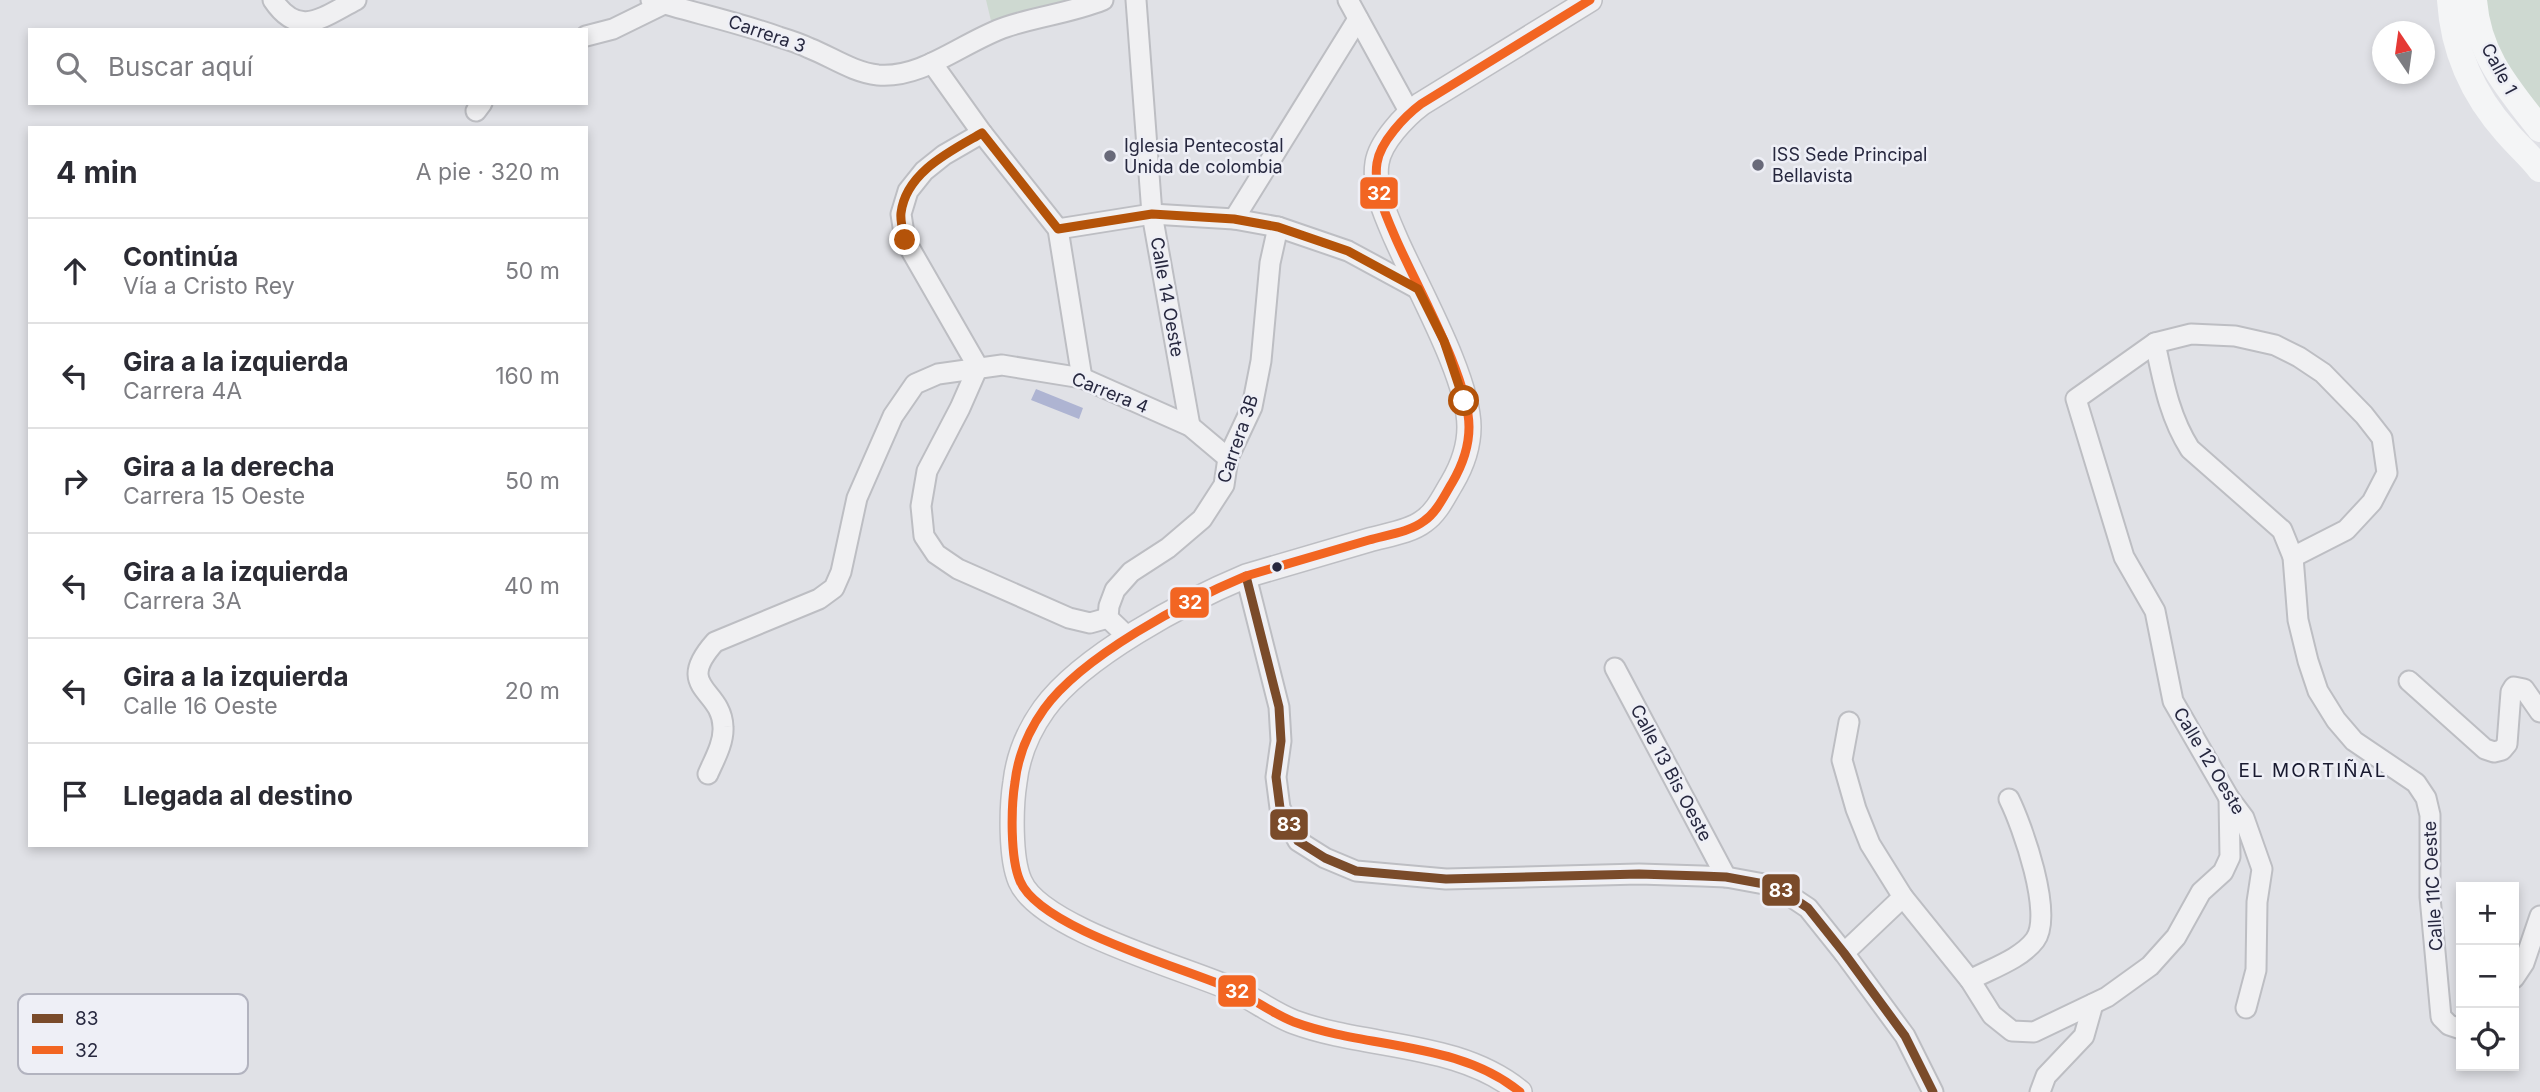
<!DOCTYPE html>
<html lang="es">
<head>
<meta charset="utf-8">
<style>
	:root { --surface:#fff; --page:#f2f2f3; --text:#2b2b33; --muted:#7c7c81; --line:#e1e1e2 }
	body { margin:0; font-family:Inter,sans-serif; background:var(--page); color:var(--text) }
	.controls { position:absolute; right:21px; bottom:21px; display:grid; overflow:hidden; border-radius:0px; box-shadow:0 4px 10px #0003 }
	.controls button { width:63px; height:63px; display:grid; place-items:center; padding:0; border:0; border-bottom:2px solid var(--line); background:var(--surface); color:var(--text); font:35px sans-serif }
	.compass { position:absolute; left:2372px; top:21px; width:63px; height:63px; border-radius:50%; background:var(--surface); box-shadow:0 4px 10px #0003; rotate:347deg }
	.stop { position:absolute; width:21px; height:21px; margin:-16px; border:5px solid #b45309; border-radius:50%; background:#fff }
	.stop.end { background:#b45309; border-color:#fff; box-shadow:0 2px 7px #0008 }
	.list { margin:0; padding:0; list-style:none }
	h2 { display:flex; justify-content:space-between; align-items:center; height:91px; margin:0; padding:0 28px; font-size:30px }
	h2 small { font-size:23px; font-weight:400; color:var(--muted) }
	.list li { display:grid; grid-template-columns:46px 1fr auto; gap:21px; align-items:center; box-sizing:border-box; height:105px; padding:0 28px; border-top:2px solid var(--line) }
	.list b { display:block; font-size:26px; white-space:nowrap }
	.list p { margin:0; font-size:23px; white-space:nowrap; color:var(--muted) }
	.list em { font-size:23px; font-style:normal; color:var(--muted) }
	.icon { flex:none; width:38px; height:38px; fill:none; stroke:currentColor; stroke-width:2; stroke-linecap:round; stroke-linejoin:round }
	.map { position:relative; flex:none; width:2540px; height:1092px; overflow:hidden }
	.search { position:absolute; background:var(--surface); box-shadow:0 4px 10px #0003; left:28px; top:28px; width:560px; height:77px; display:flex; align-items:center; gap:18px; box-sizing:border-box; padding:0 24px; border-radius:0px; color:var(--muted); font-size:26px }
	.panel { position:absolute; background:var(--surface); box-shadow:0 4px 10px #0003; left:28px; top:126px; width:560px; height:721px; border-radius:0px }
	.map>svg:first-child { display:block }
</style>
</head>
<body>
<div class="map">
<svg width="2540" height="1092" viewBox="0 0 2540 1092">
	<rect width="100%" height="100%" fill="#e0e1e6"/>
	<g fill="#ced9d1">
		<polygon points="986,0 1066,0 1067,5 992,25"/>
		<polygon points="2474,0 2540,0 2540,129"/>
	</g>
	<polygon fill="#aeb4d2" points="1036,389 1083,408 1079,419 1031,400"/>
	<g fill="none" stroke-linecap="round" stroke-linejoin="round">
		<g stroke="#bdbec3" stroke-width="23">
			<g id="minor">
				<path d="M273,0C299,39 323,17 356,0"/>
				<path d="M651,0C694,13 737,22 779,37C789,40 799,43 809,48C832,57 852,72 878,75C923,79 964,41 1006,27C1038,16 1071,13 1103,0"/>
				<polyline points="1136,0 1152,214 1190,426"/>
				<polyline points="1348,0 1410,113"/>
				<polyline points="586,36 613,29 664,4"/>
				<polyline points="932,63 982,133 1058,229 1082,378"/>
				<polyline points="476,111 482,103"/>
				<polyline points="1234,219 1358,19"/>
				<polyline points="1058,229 1152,214 1234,219 1278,227 1348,251 1418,289"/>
				<path d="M2155,343C2163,380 2169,416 2190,449L2282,530L2293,557L2298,620L2308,661L2318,691L2336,720L2354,741L2416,783L2426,798L2430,815V897L2441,1017L2449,1025L2461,1029"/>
				<polyline points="978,367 960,408 927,471 921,506 924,536 936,554 958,569 1069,618 1090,623 1108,618"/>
				<polyline points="978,367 905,240 901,214 908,191 924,171 944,155 982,133"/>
				<polyline points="1246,576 1279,707 1281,741 1276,777 1280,808 1298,841 1325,858 1356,871 1446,879 1639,874 1702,876 1726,877 1775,886 1808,908 1844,953 1905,1036 1933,1092"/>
				<polyline points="1129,638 1108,618 1109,606 1115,590 1131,572 1168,548 1202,519 1224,485 1228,458 1252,407 1261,361 1270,263 1278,227"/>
				<polyline points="1615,668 1726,877"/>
				<polyline points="2409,681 2485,749 2494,752 2502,750 2507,744 2511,692 2514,687 2524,689 2540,712"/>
				<polyline points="1849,722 1842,760 1856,809 1870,844 1903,897 1970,980 1992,1015 2012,1031 2034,1032 2107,997 2150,966 2176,937 2201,892 2223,872 2230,857 2229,798"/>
				<path d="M708,774C714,760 724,743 723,727C722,688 673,689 715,642L819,599L834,588L841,572L857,498L893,416L915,384L938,374L1002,365L1082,378L1190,426L1228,458"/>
				<polyline points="1844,953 1903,897"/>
				<polyline points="2514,978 2524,963 2540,916"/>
				<path d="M1970,980C1990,969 2021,959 2035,940C2054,915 2022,825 2009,799"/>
				<polyline points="2246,1008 2256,970 2257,902 2262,869 2244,818 2229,798 2173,701 2155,611 2124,557 2076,399 2155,343 2191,334 2235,336 2275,345 2299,357 2323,373 2364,415 2382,438 2387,473 2372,502 2346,530 2293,557"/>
				<polyline points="2040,1092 2046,1076 2084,1036 2093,1004"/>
			</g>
		</g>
		<g stroke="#bdbec3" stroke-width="26">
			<path id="tertiary" d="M1520,1092C1458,1041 1367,1049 1294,1022C1273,1014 1254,999 1234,990C1185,968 1040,929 1020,881C1010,858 1011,807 1015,782C1018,756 1029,730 1044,709C1082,656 1186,601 1246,576C1287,564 1328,552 1369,540C1386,535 1410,532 1424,521C1437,512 1444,496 1452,483C1462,466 1469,447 1469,427C1469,378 1417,287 1396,239C1386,216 1373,188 1377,163C1380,142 1405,116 1421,104L1590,0"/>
		</g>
		<use href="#minor" stroke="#f0f0f2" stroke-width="19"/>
		<use href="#tertiary" stroke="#f0f0f2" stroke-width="23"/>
		<g stroke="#f4f5f6" stroke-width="26">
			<path d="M2450,0C2453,50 2473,95 2507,133C2517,145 2530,156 2540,169"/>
			<path d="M2474,0C2478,55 2508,88 2540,129"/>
		</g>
		<g stroke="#eeeff6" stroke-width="14">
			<polyline id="bus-1" points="1246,576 1279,707 1281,741 1276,777 1280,808 1298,841 1325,858 1356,871 1446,879 1639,874 1702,876 1726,877 1775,886 1808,908 1844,953 1905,1036 1933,1092"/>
		</g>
		<g stroke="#eeeff6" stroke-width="14">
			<path id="bus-2" d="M1520,1092C1458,1041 1367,1049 1294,1022C1273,1014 1254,999 1234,990C1185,968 1040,929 1020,881C1010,858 1011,807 1015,782C1018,756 1029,730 1044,709C1082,656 1186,601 1246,576C1287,564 1328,552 1369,540C1386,535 1410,532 1424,521C1437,512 1444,496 1452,483C1462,466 1469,447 1469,427C1469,378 1417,287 1396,239C1386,216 1373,188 1377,163C1380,142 1405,116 1421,104L1590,0"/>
		</g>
		<use href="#bus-1" stroke="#7a4b2a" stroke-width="9"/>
		<use href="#bus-2" stroke="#f26522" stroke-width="9"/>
	</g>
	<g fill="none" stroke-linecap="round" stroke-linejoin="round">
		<path stroke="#b45309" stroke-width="9" d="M905,240C903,232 900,221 901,213C906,172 951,151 982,133L1058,229L1152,214L1234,219L1278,227L1348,251L1418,289L1444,341L1464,401"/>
	</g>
	<g fill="#686979" stroke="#eeeff6" stroke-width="2.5">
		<circle cx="1110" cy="156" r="7"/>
		<circle cx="1758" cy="165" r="7"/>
	</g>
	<circle fill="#27283f" stroke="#eeeff6" stroke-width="2.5" cx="1277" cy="567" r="6"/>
	<g text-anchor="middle" stroke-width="5" stroke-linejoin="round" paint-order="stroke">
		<g font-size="18" fill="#27283f" stroke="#eeeff6">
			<text transform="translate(767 34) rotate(19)" y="6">Carrera 3</text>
			<text transform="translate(2499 69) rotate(62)" y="6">Calle 1</text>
			<text transform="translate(1167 297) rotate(80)" y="6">Calle 14 Oeste</text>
			<text transform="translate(1110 393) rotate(22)" y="6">Carrera 4</text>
			<text transform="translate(1238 439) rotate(-71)" y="6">Carrera 3B</text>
			<text transform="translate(2209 761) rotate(59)" y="6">Calle 12 Oeste</text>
			<text transform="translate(1671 773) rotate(62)" y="6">Calle 13 Bis Oeste</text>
			<text transform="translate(2433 886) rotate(-93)" y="6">Calle 11C Oeste</text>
		</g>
		<g font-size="18" fill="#27283f" stroke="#eeeff6" text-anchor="start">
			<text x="1124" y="152">Iglesia Pentecostal<tspan x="1124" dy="21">Unida de colombia</tspan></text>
			<text x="1772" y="161">ISS Sede Principal<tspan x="1772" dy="21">Bellavista</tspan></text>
		</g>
		<g font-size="19" letter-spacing="2" fill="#191a30" stroke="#eeeff6">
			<text x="2313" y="777">EL MORTIÑAL</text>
		</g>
	</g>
	<rect x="18" y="994" width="230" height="80" rx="10" fill="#eeeff6" stroke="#b2b3bf" stroke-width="2"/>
	<rect x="32" y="1014" width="31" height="9" fill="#7a4b2a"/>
	<rect x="32" y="1046" width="31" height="8" fill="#f26522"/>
	<g font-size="19" fill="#27283f">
		<text x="75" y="1025">83</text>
		<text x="75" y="1057">32</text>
	</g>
	<g stroke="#eeeff6" stroke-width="2.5">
		<rect x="1359" y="176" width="40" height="34" rx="7" fill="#f26522"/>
		<rect x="1169" y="586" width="41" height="33" rx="7" fill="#f26522"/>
		<rect x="1269" y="808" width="40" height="33" rx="7" fill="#7a4b2a"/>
		<rect x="1761" y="873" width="40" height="34" rx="7" fill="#7a4b2a"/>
		<rect x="1217" y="974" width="40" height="34" rx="7" fill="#f26522"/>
	</g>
	<g font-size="19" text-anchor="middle" font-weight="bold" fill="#fff">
		<text x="1379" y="200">32</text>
		<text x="1190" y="609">32</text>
		<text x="1289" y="831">83</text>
		<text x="1781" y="897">83</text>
		<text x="1237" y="998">32</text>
	</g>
</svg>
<div class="controls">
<button>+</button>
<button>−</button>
<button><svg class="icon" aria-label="locate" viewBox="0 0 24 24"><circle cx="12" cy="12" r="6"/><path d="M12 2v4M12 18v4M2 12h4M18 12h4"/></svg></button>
</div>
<svg class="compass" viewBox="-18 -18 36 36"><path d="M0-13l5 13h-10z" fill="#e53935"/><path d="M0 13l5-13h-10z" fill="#7c7c81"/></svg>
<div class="stop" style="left:1464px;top:401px"></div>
<div class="stop end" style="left:905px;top:240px"></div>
<div class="search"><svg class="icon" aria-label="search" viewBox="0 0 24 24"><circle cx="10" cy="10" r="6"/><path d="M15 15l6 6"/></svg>Buscar aquí</div>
<section class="panel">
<h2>4 min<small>A pie · 320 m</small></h2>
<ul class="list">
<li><svg class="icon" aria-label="ahead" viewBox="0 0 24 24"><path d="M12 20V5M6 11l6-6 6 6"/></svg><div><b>Continúa</b><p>Vía a Cristo Rey</p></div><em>50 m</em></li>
<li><svg class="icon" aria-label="left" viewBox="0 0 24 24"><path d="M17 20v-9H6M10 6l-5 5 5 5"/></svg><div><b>Gira a la izquierda</b><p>Carrera 4A</p></div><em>160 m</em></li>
<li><svg class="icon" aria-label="right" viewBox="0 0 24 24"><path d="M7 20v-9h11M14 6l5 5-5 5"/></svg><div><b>Gira a la derecha</b><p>Carrera 15 Oeste</p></div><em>50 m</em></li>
<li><svg class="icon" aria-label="left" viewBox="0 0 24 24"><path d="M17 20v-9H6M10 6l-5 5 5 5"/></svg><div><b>Gira a la izquierda</b><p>Carrera 3A</p></div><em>40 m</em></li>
<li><svg class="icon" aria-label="left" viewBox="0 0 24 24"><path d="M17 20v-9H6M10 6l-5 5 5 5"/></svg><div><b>Gira a la izquierda</b><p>Calle 16 Oeste</p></div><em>20 m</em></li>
<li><svg class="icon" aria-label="arrive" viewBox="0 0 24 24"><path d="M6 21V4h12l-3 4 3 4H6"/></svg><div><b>Llegada al destino</b></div></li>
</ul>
</section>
</div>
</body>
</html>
